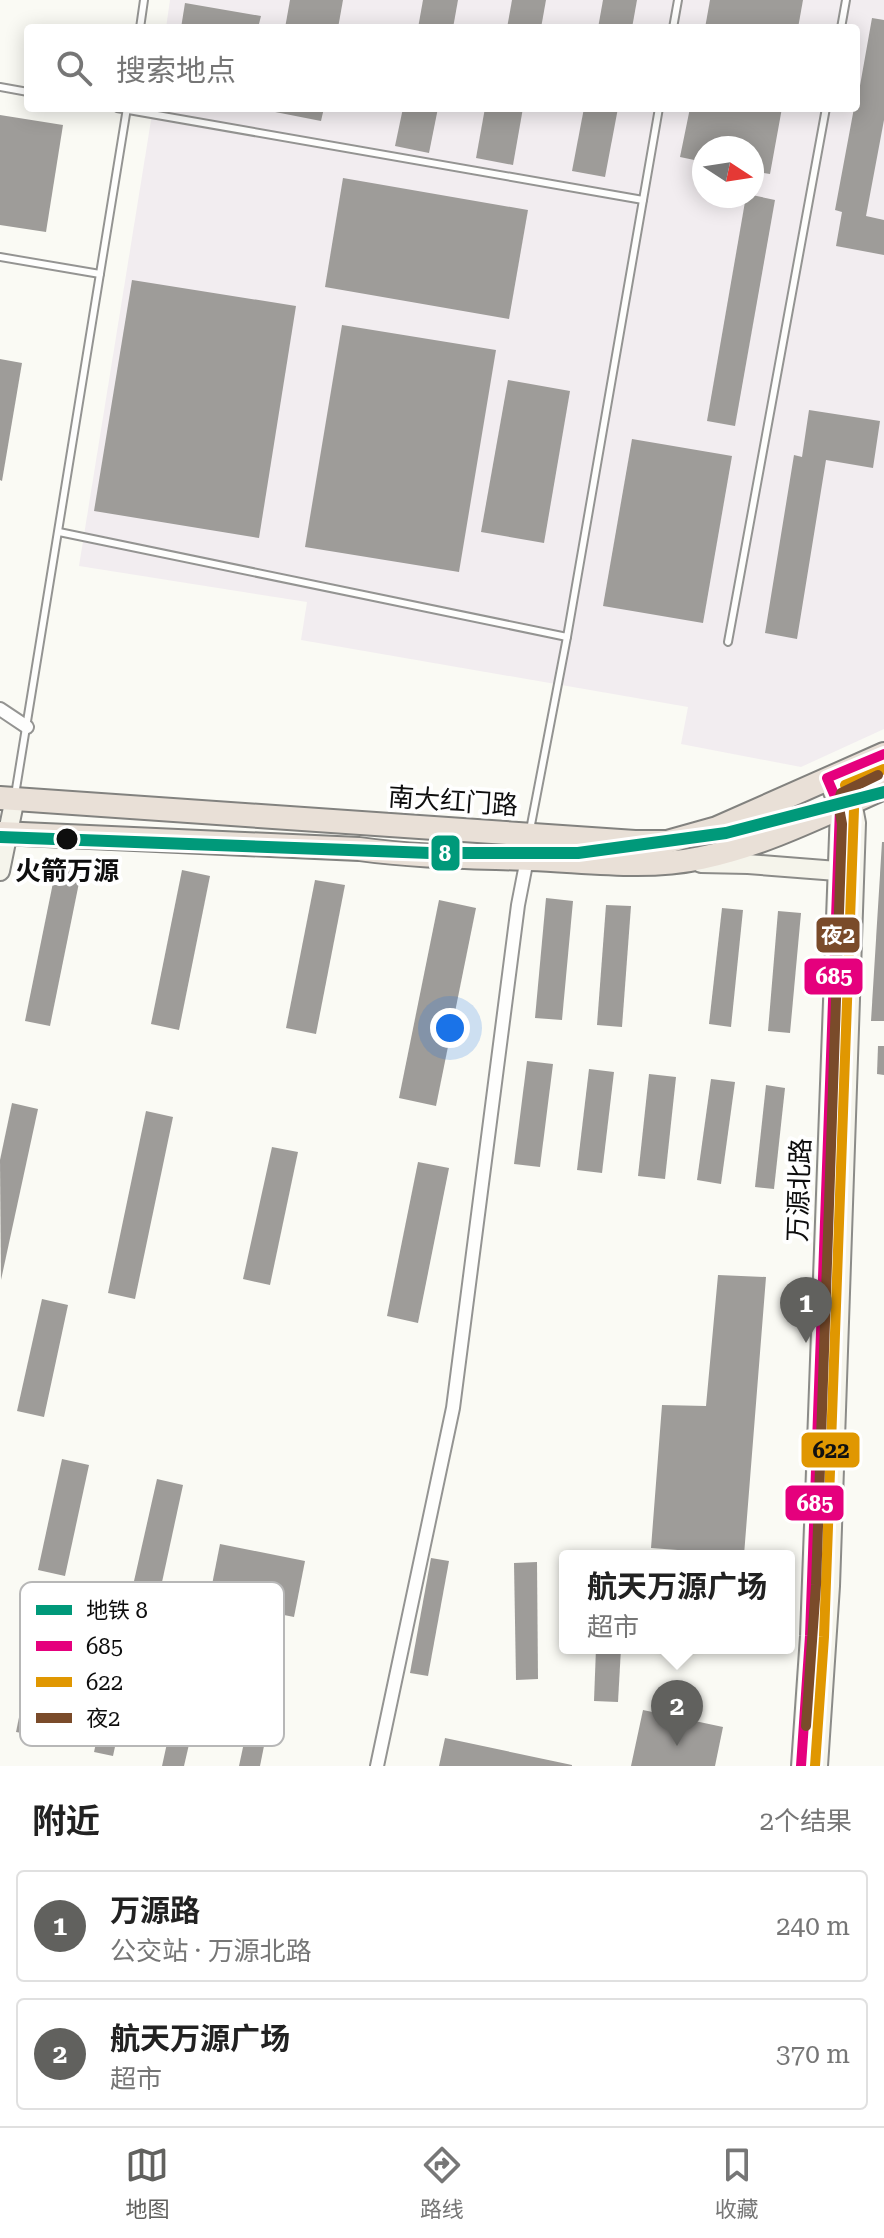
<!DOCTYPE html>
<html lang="zh">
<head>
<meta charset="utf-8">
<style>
	:root { --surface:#fff; --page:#f6f6f6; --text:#222; --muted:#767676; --line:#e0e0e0; --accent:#61615e }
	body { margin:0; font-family:"Roboto Serif","Noto Sans SC",serif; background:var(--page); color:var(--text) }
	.compass { position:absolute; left:692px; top:136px; width:72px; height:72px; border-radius:50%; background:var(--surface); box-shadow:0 4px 20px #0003; rotate:102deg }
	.you { position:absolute; left:450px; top:1028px; width:28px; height:28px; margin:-20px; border:6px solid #fff; border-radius:50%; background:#1a73e8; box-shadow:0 0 0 12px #1a73e833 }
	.badge { display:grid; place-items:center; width:52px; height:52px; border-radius:50%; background:var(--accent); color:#fff; font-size:26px; font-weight:700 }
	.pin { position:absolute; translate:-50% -66px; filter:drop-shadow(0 2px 4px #0008) }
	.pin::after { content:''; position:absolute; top:42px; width:28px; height:24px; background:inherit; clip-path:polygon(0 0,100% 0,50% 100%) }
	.popup { position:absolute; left:559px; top:1550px; width:236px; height:104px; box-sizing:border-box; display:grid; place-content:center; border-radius:8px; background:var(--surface); filter:drop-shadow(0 2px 6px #0005); font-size:26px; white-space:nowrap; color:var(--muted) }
	.popup b { font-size:30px; color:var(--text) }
	.popup::after { content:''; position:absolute; left:50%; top:100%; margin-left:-16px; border:16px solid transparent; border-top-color:var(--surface) }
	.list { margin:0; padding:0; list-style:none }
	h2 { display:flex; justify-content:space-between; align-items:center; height:104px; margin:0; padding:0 32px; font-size:34px }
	h2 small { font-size:26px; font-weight:400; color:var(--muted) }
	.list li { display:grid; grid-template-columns:52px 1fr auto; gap:24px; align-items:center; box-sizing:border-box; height:112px; margin:0 16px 16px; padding:0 16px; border:2px solid var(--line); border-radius:8px }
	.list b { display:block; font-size:30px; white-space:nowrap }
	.list p { margin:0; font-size:26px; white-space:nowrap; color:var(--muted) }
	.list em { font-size:26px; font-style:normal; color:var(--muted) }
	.icon { flex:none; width:44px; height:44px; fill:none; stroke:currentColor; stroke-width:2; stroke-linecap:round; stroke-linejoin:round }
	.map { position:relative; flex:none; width:884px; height:1766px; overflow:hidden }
	.search { position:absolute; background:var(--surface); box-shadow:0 4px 20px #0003; left:24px; right:24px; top:24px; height:88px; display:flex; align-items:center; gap:20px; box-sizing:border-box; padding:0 28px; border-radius:8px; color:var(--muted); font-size:30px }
	.sheet { height:360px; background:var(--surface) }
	nav { display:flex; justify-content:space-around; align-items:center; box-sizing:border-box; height:112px; border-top:2px solid var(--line); background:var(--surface); font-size:22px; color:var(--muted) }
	nav a { display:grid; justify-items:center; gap:4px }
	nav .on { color:var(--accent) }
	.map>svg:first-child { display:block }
</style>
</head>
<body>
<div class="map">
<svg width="884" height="1766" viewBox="0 0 884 1766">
	<rect width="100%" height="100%" fill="#fafaf4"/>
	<path fill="#f2edf0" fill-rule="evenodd" d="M170,0H884V729L801,767L681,744L688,707L301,640L307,602L79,566L153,108H856V28H166ZM704,148H752V196H704Z"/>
	<g fill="#9e9c99">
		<polygon points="290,0 343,0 338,28 285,28"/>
		<polygon points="423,0 458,0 453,28 418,28"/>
		<polygon points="512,0 546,0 541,28 507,28"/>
		<polygon points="603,0 637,0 632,28 598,28"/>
		<polygon points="710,0 803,0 798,28 705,28"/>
		<polygon points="185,3 261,16 258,28 181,28"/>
		<polygon points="872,18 884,20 884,120 866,216 884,220 884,255 836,246 842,212 835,210 854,108 856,108"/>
		<polygon points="270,108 324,108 321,121 270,111"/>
		<polygon points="403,108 438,108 429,153 395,146"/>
		<polygon points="485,108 523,108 513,165 476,158"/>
		<polygon points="584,108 618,108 605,177 572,171"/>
		<polygon points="690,108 782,108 770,174 752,171 752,148 704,148 704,162 680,157"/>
		<polygon points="0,115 63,125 46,232 0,225"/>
		<polygon points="343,178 528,210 509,319 325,287"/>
		<polygon points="752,195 775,200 735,426 707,421 746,196"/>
		<polygon points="132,280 296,306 259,538 94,511"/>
		<polygon points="342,325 496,350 459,572 305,547"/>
		<polygon points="0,359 22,363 2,481 0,480"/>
		<polygon points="508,380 570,391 544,543 481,532"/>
		<polygon points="809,410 880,421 873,468 826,460 797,639 765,633 794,455 802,457"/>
		<polygon points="632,439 732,456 703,623 603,606"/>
		<polygon points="882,842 884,842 884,1021 871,1021"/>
		<polygon points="58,858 83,863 50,1026 25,1021"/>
		<polygon points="182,870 210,876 179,1030 151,1024"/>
		<polygon points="315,880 345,885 316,1034 286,1028"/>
		<polygon points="546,898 573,901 562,1020 535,1018"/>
		<polygon points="439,900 476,908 436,1106 399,1098"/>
		<polygon points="606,905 631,906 622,1027 597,1025"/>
		<polygon points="722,908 743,910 731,1027 709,1024"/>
		<polygon points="778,911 801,913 790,1033 768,1031"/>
		<polygon points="878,1046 884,1046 884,1075 877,1074"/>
		<polygon points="527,1061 553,1064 540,1167 514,1164"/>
		<polygon points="589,1069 614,1072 602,1173 577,1170"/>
		<polygon points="649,1074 676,1077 665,1179 638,1176"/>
		<polygon points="711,1079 735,1082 721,1184 697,1180"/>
		<polygon points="766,1085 785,1088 774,1189 755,1187"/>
		<polygon points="12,1103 38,1109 1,1280 0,1160"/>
		<polygon points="146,1111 173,1117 135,1299 108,1293"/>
		<polygon points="272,1147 298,1152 270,1285 243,1279"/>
		<polygon points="418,1162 449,1168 418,1323 387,1316"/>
		<polygon points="718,1275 766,1277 744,1555 651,1548 662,1405 706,1406"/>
		<polygon points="42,1299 68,1305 44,1417 17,1411"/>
		<polygon points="62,1459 89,1465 65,1576 38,1570"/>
		<polygon points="157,1479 183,1485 159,1596 132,1590"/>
		<polygon points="220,1544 305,1561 294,1617 209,1600"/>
		<polygon points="431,1558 449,1561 428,1676 410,1673"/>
		<polygon points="537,1562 538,1679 516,1680 514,1563"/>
		<polygon points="37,1629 64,1634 44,1737 16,1732"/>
		<polygon points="118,1646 136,1650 113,1756 94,1752"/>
		<polygon points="596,1648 621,1648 618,1702 594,1701"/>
		<polygon points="184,1666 206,1671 184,1766 162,1766"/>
		<polygon points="258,1677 277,1681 260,1766 239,1766"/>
		<polygon points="643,1710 723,1727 715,1766 631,1766"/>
		<polygon points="445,1738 572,1765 572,1766 439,1766"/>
	</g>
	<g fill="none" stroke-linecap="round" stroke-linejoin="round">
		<g stroke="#949492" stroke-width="10">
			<g id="lane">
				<polyline points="140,28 144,0"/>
				<polyline points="673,28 678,0"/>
				<polyline points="841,28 846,0"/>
				<polyline points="0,87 28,92"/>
				<polyline points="117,108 643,200"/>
				<polyline points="0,257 100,274"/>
				<polyline points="59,532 567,637 659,108"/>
				<polyline points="728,642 826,108"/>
				<polyline points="15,795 127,108"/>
				<polyline points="530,830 567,637"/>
			</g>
		</g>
		<g stroke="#949492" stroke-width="16">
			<g id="street">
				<polyline points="0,709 27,727"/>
				<polyline points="377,1766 453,1408 518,905 527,859"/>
			</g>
		</g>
		<g stroke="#8b8b88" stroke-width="22">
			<g id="secondary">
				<polyline points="701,863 748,864 837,871"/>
				<polyline points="0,871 15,798"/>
				<polyline points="801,1766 810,1636 840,808 827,778"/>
				<polyline points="818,1766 830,1586 856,823 852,802 839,773"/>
			</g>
		</g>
		<g stroke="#82827f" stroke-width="26">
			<g id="highway">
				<polyline points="0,798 635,842 667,842 717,828 884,754"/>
				<path d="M0,833L359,849C416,857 472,857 530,859C586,861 645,870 701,858C764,845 825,814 884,788"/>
			</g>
		</g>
		<use href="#lane" stroke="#fefefd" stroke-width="6"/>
		<use href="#street" stroke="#fefefd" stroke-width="12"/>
		<use href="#secondary" stroke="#f5f4eb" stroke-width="18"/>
		<use href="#highway" stroke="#e9e0d7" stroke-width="22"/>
		<g stroke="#fff" stroke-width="16">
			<polyline id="bus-1" points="801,1766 810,1636 840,808 827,778 884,754"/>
		</g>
		<g stroke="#fff" stroke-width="16">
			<polyline id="bus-2" points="815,1766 824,1637 854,809 845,785 884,769"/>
		</g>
		<g stroke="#fff" stroke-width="16">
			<polyline id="bus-3" points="806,1726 816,1585 842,824 838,802 841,793 878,775"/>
		</g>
		<use href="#bus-1" stroke="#e5007d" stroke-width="10"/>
		<use href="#bus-2" stroke="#e09701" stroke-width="10"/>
		<use href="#bus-3" stroke="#7a4b2a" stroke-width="10"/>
		<g stroke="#fff" stroke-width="18">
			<polyline id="metro-1" points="0,837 430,853 578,853 726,833 884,792"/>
		</g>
		<use href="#metro-1" stroke="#00997a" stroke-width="12"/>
	</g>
	<circle fill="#0e0e0e" stroke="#fff" stroke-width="3" cx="67" cy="839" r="12"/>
	<g text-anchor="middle" stroke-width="8" stroke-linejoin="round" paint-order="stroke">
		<g font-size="26" fill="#0e0e0e" stroke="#fff">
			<text transform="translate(453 801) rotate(4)" y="9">南大红门路</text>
			<text transform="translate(799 1190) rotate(-88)" y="9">万源北路</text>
		</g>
		<g font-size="26" font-weight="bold" fill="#0e0e0e" stroke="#fff">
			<text x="67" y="880">火箭万源</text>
		</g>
	</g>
	<rect x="20" y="1582" width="264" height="164" rx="12" fill="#fff" stroke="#b7b7b7" stroke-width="2"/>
	<rect x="36" y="1605" width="36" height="10" fill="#00997a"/>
	<rect x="36" y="1641" width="36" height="10" fill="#e5007d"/>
	<rect x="36" y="1677" width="36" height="10" fill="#e09701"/>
	<rect x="36" y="1713" width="36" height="10" fill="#7a4b2a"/>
	<g font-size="22" fill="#0e0e0e">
		<text x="86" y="1618">地铁 8</text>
		<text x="86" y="1654">685</text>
		<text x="86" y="1690">622</text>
		<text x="86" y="1726">夜2</text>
	</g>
	<g stroke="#fff" stroke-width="3">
		<rect x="430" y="834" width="31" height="38" rx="8" fill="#00997a"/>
		<rect x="815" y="916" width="46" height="38" rx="8" fill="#7a4b2a"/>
		<rect x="803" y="957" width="61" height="39" rx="8" fill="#e5007d"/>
		<rect x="800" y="1431" width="61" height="38" rx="8" fill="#e09701"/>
		<rect x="784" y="1484" width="61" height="38" rx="8" fill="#e5007d"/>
	</g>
	<g font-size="22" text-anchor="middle" font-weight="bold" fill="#fff">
		<text x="445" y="861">8</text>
		<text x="838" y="943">夜2</text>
		<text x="834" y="984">685</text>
		<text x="815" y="1511">685</text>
	</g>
	<g font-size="22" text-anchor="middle" font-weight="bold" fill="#111">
		<text x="831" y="1458">622</text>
	</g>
</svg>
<svg class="compass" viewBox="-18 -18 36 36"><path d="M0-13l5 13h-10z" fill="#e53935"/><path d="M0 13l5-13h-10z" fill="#767676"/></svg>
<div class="you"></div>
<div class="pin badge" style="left:806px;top:1343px">1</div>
<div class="pin badge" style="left:677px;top:1746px">2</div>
<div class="popup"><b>航天万源广场</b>超市</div>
<div class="search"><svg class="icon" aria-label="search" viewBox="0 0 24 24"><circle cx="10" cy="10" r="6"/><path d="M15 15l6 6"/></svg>搜索地点</div>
</div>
<section class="sheet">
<h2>附近<small>2个结果</small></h2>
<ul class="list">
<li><span class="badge">1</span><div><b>万源路</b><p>公交站 · 万源北路</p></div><em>240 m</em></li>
<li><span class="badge">2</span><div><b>航天万源广场</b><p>超市</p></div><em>370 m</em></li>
</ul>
</section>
<nav>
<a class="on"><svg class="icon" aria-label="map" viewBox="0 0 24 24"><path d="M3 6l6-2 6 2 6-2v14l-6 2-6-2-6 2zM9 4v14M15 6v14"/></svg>地图</a>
<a><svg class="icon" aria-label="directions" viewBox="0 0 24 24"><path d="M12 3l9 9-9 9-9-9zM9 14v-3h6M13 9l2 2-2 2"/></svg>路线</a>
<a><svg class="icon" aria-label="saved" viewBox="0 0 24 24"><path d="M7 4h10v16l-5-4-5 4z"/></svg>收藏</a>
</nav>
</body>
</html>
